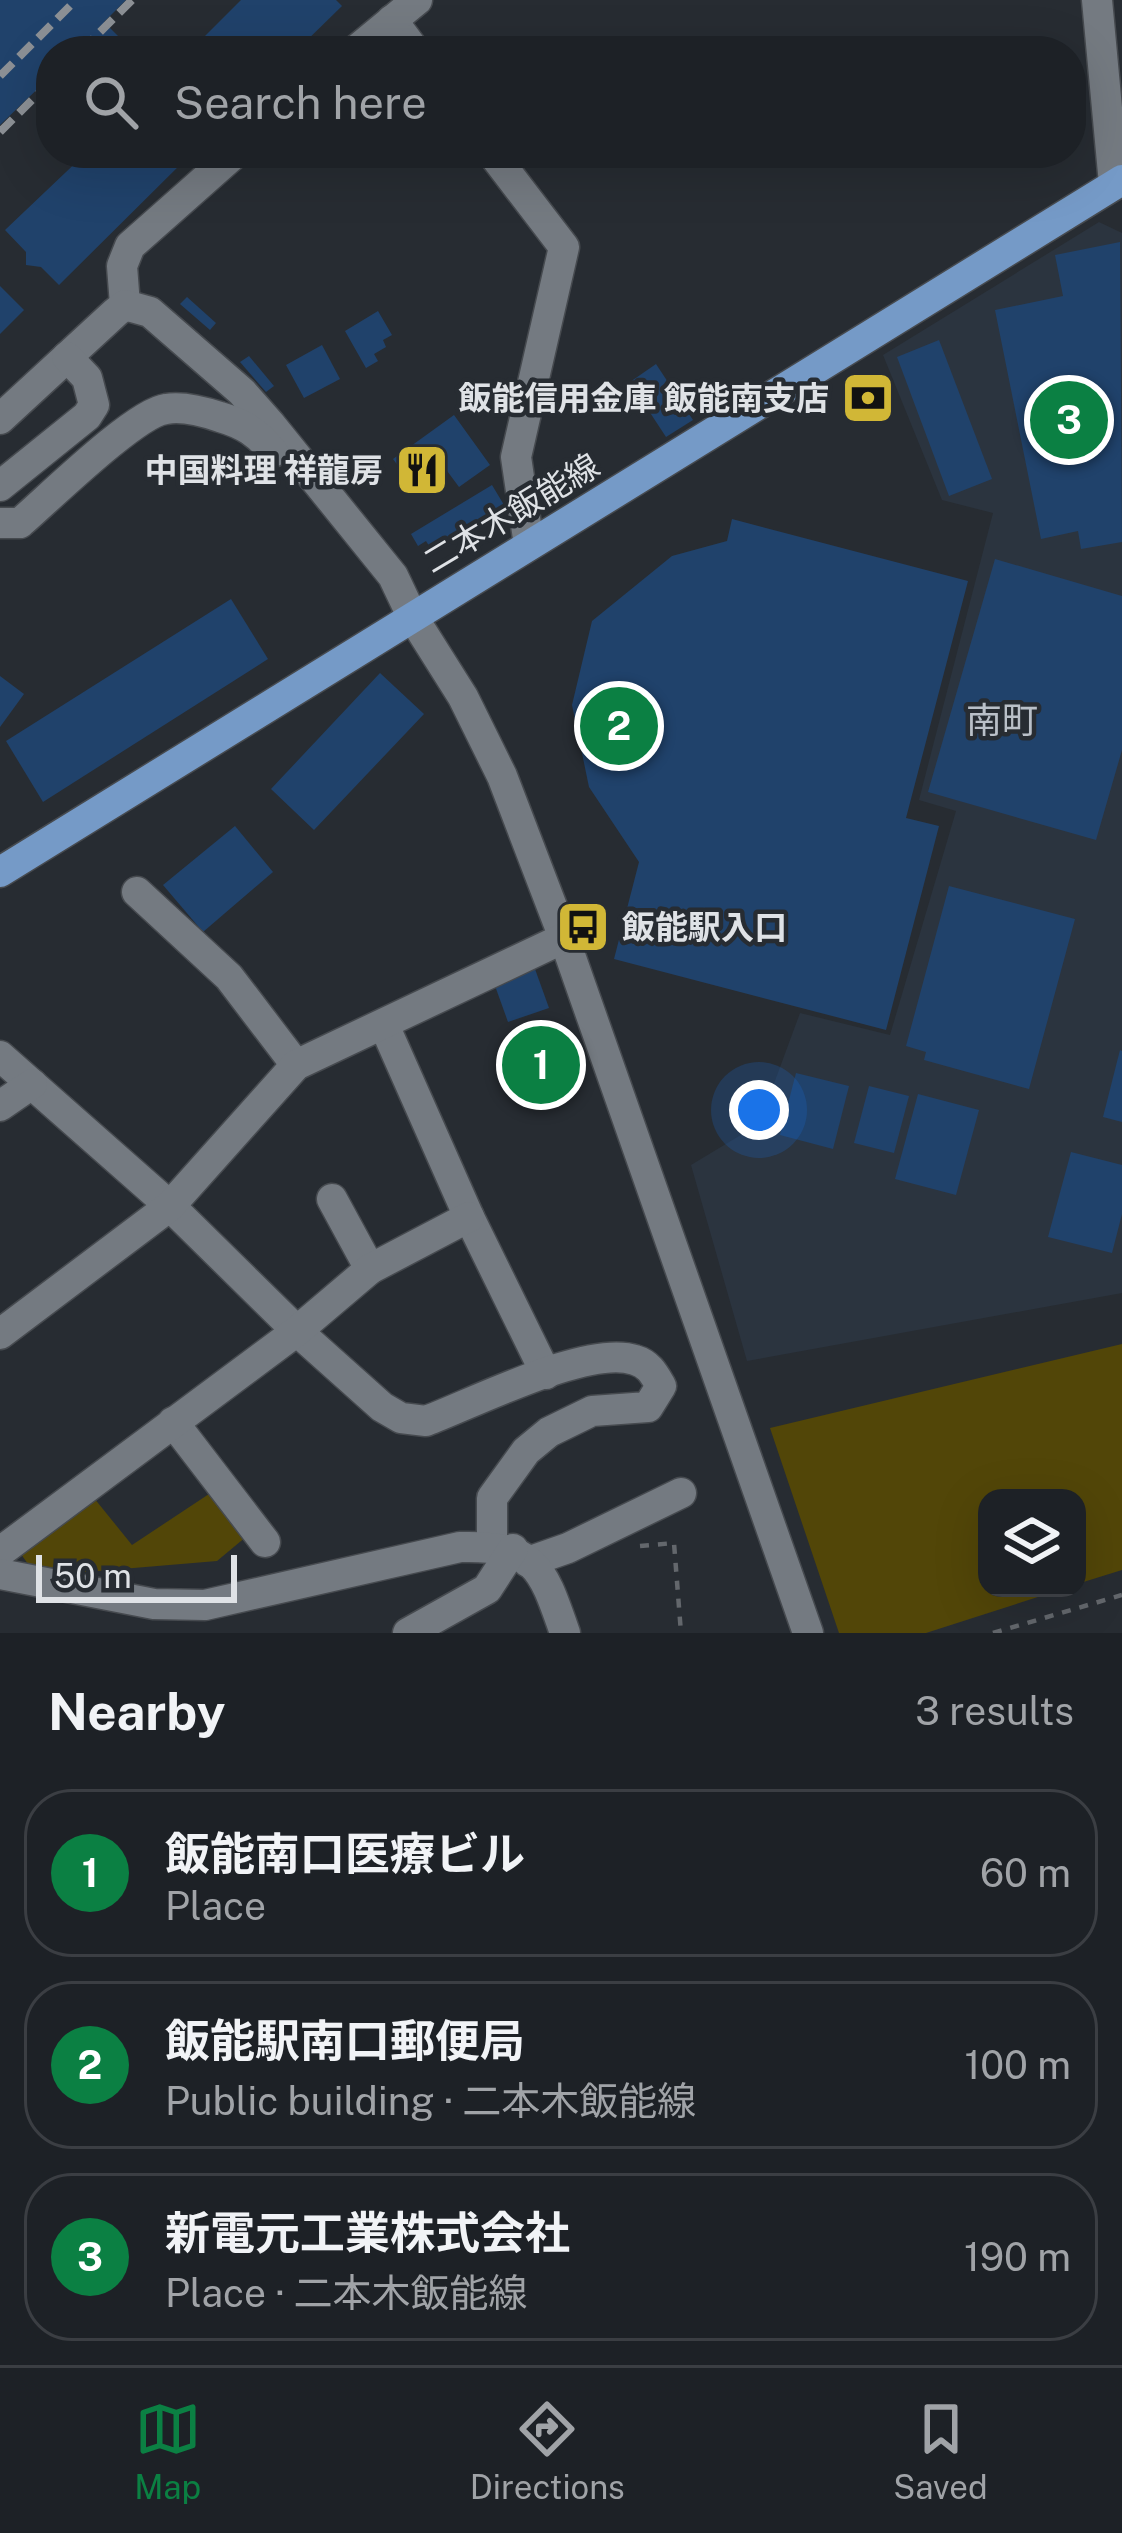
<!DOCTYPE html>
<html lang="en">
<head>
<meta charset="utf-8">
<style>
	:root { --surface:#1d2126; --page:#2a2e32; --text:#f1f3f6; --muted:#a0a3a7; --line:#3b3e43; --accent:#0b8043 }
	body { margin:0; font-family:"Public Sans","Noto Sans JP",sans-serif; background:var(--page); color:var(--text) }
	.controls { position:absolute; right:36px; bottom:36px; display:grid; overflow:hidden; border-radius:24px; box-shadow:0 12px 48px #0002 }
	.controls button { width:108px; height:108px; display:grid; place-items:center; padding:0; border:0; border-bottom:3px solid var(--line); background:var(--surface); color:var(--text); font:60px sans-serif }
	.scale { position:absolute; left:36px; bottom:30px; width:201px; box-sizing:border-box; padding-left:12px; border:6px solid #dfe2e6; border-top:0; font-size:33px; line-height:42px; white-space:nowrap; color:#dfe2e6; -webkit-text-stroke:9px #272c32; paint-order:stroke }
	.you { position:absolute; left:759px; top:1110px; width:42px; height:42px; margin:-30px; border:9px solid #fff; border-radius:50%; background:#1a73e8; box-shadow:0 0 0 18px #1a73e833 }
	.badge { display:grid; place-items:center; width:78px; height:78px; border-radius:50%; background:var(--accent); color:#fff; font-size:39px; font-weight:700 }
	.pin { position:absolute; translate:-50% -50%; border:6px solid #fff; box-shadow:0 3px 12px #0006 }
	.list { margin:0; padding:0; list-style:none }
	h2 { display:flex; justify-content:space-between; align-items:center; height:156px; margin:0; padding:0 48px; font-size:51px }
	h2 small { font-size:39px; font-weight:400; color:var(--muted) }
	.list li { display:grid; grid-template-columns:78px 1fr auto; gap:36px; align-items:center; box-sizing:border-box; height:168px; margin:0 24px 24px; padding:0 24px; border:3px solid var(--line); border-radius:48px }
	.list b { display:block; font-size:45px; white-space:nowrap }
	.list p { margin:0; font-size:39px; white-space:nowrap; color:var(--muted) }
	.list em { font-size:39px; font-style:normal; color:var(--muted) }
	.icon { flex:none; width:66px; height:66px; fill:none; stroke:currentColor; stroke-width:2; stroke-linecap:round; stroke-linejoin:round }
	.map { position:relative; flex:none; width:1122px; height:1633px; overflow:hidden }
	.search { position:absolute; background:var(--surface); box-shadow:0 12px 48px #0002; left:36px; right:36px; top:36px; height:132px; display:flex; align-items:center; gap:30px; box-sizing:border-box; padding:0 42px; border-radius:48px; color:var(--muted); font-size:45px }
	.sheet { height:732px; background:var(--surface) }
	nav { display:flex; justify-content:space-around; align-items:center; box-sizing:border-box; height:168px; border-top:3px solid var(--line); background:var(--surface); font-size:33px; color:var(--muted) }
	nav a { display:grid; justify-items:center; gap:6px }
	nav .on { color:var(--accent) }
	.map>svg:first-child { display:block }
</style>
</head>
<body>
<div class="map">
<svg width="1122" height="1633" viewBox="0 0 1122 1633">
	<rect width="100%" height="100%" fill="#272c32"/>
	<polygon fill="#2b343f" points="1099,222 1122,233 1122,1293 747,1361 691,1165 759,1124 800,1013 890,1035 956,811 919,800 993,513 942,500 883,355"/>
	<g fill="#524608">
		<polygon points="1122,1344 1122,1570 1077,1584 1077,1498 987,1498 987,1588 1066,1588 926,1633 839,1633 770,1428"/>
		<polygon points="212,1492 247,1536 217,1561 86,1572 28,1564 16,1547 94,1498 132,1545"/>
	</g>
	<g fill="#20426b">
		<polygon points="0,0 126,0 104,22 133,51 51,51 51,76 0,125"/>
		<polygon points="241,0 336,0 342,6 296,51 190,51"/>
		<polygon points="86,153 192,153 59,285 41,267 26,265 26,252 5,230"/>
		<polygon points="1120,242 1122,542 1081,549 1078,531 1041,539 995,310 1063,296 1055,255"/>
		<polygon points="0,286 24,310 0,334"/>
		<polygon points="187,297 216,323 210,330 180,304"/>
		<polygon points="378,311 392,335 383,340 386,347 374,354 378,361 366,368 345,331"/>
		<polygon points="939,340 992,479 949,496 897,357"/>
		<polygon points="322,345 340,379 304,398 286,365"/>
		<polygon points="249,356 274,386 266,392 240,362"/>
		<polygon points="656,364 693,420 666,437 630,382"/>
		<polygon points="454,415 490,465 459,487 436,456 407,478 393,459"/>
		<polygon points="492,485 507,510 434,554 426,541 418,546 411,534"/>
		<polygon points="732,519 968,581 906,818 939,826 886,1030 614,959 639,862 589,787 572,705 592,621 672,556 727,541"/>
		<polygon points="995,559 1122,596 1122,750 1096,840 928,792"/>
		<polygon points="231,599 268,659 43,802 6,741"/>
		<polygon points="380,673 424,714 314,830 271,789"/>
		<polygon points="0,676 24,694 0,727"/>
		<polygon points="235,826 273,872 203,932 163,885"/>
		<polygon points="949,886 1075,919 1029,1089 924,1060 926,1052 906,1046"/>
		<polygon points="535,969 549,1008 508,1022 494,983"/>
		<polygon points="550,1024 570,1077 527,1093 512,1054 529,1045 525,1035"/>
		<polygon points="1120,1050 1122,1051 1122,1122 1103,1117"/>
		<polygon points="796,1073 849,1086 833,1149 780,1135"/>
		<polygon points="869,1086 909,1096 894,1153 854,1143"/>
		<polygon points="918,1094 979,1110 956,1195 895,1179"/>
		<polygon points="1071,1152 1122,1165 1122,1214 1112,1253 1048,1237"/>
	</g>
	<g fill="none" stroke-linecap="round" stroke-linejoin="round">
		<g stroke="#464a4f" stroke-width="33">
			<g id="minor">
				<polyline points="1097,0 1114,184"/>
				<polyline points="392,20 415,51"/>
				<polyline points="355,51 417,0"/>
				<polyline points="492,153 564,247 516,457 529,545"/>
				<polyline points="125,305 122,266 130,246 235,153"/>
				<polyline points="0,419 116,312 125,305 150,312 242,392 271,425 393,576 412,616 463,697 502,776 564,938 808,1633"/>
				<polyline points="0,486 87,416 94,405 87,378 67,357"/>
				<path d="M0,523H20C48,499 135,413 166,409C182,406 205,412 220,417C244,424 258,433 273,452"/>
				<polyline points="137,892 229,977 296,1065"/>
				<polyline points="384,1025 469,1217 546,1374"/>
				<path d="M0,1056L170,1206L297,1331L382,1407L401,1418L426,1421C474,1403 589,1344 635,1360C649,1364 654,1374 661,1386L648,1407L592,1411L549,1432L526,1451L492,1498V1546"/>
				<polyline points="0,1106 32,1084"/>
				<polyline points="332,1199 370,1269"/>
				<polyline points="0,1334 170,1206 296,1065 564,938"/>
				<polyline points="173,1422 265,1542"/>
				<polyline points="0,1552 297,1331 370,1269 469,1217"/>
				<polyline points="528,1562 568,1548 681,1493"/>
				<path d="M0,1574L154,1604L205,1605L460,1547C536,1545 542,1567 565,1633"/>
				<polyline points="408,1633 487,1589 513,1549"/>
			</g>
		</g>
		<g stroke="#464a4f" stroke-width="33">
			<polyline id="major" points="0,872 1122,180"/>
		</g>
		<g stroke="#63676c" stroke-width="4.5" stroke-dasharray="9 9" stroke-linecap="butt">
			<polyline points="640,1546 674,1543 681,1633"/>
			<polyline points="993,1633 1122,1595"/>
		</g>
		<use href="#minor" stroke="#747a81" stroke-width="30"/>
		<use href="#major" stroke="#759ac7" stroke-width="30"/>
		<g stroke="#8c9095" stroke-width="8" stroke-dasharray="18 9" stroke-linecap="butt">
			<polyline points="81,51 132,0"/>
			<polyline points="0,76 76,0"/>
			<polyline points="0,132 51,81"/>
		</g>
	</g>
	<defs>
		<g id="bank-square" transform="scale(2.7)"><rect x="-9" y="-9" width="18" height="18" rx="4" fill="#d1b736" stroke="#272c32"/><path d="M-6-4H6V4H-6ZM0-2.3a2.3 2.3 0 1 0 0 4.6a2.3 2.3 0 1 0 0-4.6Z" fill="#111"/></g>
		<g id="restaurant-square" transform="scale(2.7)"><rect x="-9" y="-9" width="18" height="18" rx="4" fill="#d1b736" stroke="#272c32"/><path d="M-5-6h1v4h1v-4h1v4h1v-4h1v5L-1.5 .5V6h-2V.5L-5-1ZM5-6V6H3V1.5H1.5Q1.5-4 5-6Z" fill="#111"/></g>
		<g id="bus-square" transform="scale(2.7)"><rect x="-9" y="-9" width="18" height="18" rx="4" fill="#d1b736" stroke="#272c32"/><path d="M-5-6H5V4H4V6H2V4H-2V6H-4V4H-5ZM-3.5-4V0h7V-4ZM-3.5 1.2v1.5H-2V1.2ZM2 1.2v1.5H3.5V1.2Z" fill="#111"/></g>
	</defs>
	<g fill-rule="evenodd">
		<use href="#bank-square" x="868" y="398"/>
		<use href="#restaurant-square" x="422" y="470"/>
		<use href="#bus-square" x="583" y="927"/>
	</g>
	<g text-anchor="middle" stroke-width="9" stroke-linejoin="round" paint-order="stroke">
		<g font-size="33" font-weight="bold" fill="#dfe2e6" stroke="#272c32" text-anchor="end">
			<text x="829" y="410">飯能信用金庫 飯能南支店</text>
			<text x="383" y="482">中国料理 祥龍房</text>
			<text x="622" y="939" text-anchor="start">飯能駅入口</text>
		</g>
		<g font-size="33" fill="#dfe2e6" stroke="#272c32">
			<text transform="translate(511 513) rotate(-31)" y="12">二本木飯能線</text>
		</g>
		<g font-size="36" fill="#bac0c8" stroke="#272c32">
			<text x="1002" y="733">南町</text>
		</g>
	</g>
</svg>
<div class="controls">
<button><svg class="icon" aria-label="layers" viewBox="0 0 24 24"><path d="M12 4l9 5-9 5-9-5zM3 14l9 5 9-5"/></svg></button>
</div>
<div class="scale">50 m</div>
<div class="you"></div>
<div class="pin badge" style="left:541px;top:1065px">1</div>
<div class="pin badge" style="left:619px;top:726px">2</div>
<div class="pin badge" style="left:1069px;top:420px">3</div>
<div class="search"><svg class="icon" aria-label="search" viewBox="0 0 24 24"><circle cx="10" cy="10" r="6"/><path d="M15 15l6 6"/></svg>Search here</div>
</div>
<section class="sheet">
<h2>Nearby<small>3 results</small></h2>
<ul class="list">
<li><span class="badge">1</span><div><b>飯能南口医療ビル</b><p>Place</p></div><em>60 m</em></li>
<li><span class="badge">2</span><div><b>飯能駅南口郵便局</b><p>Public building · 二本木飯能線</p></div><em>100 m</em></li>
<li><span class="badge">3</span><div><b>新電元工業株式会社</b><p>Place · 二本木飯能線</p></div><em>190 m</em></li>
</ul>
</section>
<nav>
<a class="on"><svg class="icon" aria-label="map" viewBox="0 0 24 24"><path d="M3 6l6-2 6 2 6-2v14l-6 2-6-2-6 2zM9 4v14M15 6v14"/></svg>Map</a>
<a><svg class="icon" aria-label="directions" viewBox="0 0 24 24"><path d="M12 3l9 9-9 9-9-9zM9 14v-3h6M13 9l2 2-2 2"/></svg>Directions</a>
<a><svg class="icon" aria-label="saved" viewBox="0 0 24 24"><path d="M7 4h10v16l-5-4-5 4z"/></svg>Saved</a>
</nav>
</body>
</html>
